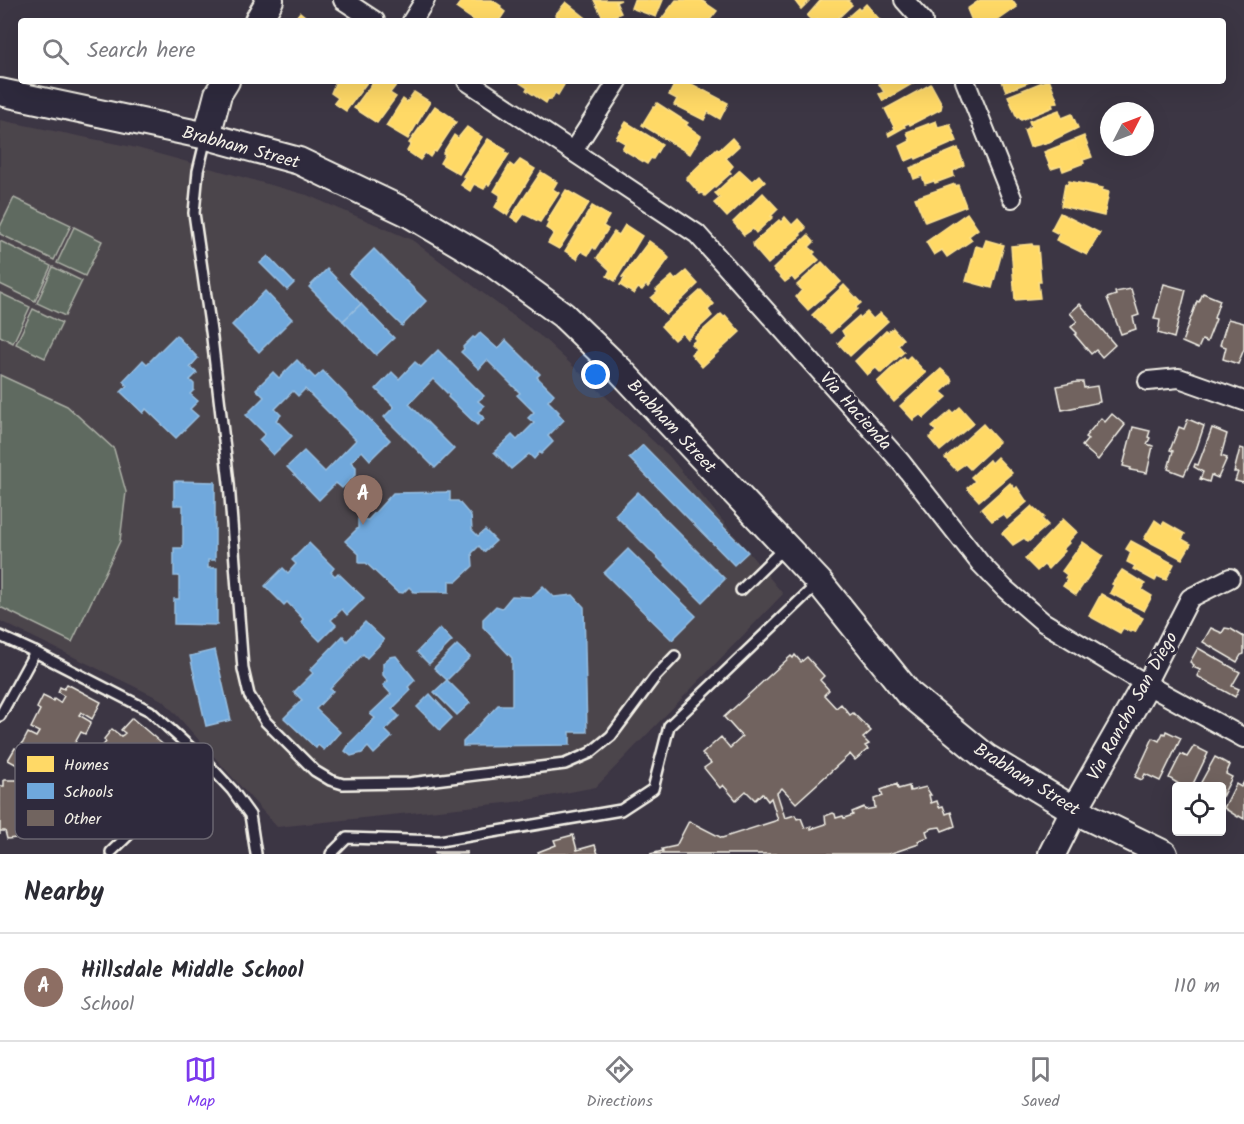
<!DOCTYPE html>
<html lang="en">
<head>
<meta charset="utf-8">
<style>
	:root { --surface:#fff; --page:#f2f2f3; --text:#2b2b33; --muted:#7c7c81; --line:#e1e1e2; --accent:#7c3aed }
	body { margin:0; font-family:Kalam,sans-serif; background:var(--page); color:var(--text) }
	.controls { position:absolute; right:18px; bottom:18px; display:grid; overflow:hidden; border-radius:6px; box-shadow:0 6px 24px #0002 }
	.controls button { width:54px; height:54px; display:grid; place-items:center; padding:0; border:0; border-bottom:2px solid var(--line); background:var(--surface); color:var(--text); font:30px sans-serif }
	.compass { position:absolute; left:1100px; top:102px; width:54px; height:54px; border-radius:50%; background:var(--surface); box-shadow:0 6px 24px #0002; rotate:48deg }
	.you { position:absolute; left:596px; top:375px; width:21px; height:21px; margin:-15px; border:4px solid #fff; border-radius:50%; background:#1a73e8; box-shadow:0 0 0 9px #1a73e833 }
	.badge { display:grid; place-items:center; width:39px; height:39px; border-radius:50%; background:var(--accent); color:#fff; font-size:20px; font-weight:700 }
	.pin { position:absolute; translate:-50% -50px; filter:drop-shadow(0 2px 3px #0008) }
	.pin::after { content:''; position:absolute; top:32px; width:21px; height:18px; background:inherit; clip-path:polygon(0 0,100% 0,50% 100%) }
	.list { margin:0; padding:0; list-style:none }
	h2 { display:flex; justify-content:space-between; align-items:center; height:78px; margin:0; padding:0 24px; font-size:26px }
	h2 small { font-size:20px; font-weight:400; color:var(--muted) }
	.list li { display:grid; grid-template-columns:39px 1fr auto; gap:18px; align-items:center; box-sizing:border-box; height:108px; padding:0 24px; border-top:2px solid var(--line) }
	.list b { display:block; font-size:22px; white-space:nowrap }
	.list p { margin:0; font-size:20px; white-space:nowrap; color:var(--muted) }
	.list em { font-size:20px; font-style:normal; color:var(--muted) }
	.icon { flex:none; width:33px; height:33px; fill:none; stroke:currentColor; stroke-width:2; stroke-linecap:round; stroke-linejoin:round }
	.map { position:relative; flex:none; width:1244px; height:854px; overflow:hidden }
	.search { position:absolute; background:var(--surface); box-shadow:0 6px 24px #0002; left:18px; right:18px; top:18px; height:66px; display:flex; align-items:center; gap:15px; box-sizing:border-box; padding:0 21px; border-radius:6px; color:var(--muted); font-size:22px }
	.sheet { height:186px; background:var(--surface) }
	nav { display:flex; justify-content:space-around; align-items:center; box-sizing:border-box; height:84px; border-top:2px solid var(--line); background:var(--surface); font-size:16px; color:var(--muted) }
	nav a { display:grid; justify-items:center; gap:3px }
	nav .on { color:var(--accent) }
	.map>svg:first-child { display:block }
</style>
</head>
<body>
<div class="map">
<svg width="1244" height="854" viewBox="0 0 1244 854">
	<rect width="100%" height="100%" fill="#3c3644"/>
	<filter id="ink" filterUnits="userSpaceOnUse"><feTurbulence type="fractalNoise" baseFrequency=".0167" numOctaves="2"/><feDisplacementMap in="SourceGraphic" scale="12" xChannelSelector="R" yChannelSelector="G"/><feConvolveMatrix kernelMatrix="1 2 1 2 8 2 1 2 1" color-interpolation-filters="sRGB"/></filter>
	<g filter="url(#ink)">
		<polygon fill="#4c444c" points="0,120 137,148 307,195 412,240 543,338 669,456 783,594 596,787 523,801 277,827 164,701 0,621"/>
		<g fill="#5f6b60" stroke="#aaaea4" stroke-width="1.5">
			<polygon points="14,198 71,225 54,260 0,234 0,227"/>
			<polygon points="74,227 102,241 85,276 57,263"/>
			<polygon points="0,241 51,266 35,301 0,284"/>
			<polygon points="53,267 82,281 65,316 37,303"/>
			<polygon points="0,293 30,307 13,343 0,336"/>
			<polygon points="33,309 62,323 45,358 16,344"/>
			<polygon points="0,375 67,406 114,449 126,492 120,541 72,642 0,607"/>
		</g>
		<g fill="#ffd966" stroke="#fce08d" stroke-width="1.5">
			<polygon points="462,0 492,0 501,6 500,8 505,12 499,21 475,21 456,8"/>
			<polygon points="594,0 621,0 616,2 621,13 604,20"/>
			<polygon points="634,0 663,0 656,17 631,8"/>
			<polygon points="676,0 701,0 717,11 709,21 660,21"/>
			<polygon points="794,0 810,0 801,9"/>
			<polygon points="821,0 849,0 848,1 852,5 835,21 832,19 821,21 819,19 812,21 807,16"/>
			<polygon points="980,0 1012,0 1017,7 997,21 972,21 967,9"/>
			<polygon points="566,2 590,21 553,21 557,16 555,15"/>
			<polygon points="866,4 881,21 843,21 858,8 860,10"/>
			<polygon points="300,12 311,21 293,21"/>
			<polygon points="336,81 368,81 346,111 334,103 338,98 331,93"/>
			<polygon points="374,81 394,81 397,84 390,93 396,97 377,123 354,108"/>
			<polygon points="521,81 558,81 564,85 558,95 555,93 551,100 548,99 546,103 526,90 528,88 520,83"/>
			<polygon points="676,81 686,81 728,103 720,119 708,112 704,120 674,105 677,99 669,95"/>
			<polygon points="880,81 917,81 883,101 879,94 884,92 879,84 881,83"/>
			<polygon points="1002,81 1032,81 1006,91"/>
			<polygon points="1045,81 1050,81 1058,102 1052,104 1053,107 1021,120 1019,117 1017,118 1008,96"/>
			<polygon points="931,84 942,104 941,109 910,125 909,123 904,125 905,127 889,136 888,133 895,129 885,109"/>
			<polygon points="414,92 430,102 408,139 386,126 403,99 407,102"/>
			<polygon points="657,103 688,123 686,125 701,136 690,154 642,125 653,107 655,107"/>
			<polygon points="435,106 453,118 452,119 456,122 436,152 434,151 430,157 425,153 420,160 407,151 411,144 409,143"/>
			<polygon points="1059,110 1062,118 1072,114 1078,128 1049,142 1030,147 1024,130 1031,126 1029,121"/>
			<polygon points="936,121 938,127 950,124 957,141 916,159 915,157 906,161 900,146 910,141 907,132"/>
			<polygon points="626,122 662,144 653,159 651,158 647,164 622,149 625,143 616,138"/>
			<polygon points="467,127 482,137 459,174 440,163 445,154 443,153 454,135 458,138"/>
			<polygon points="1084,136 1092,157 1083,160 1084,163 1063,171 1061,166 1051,169 1044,152"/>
			<polygon points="732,138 739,146 726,158 733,166 729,171 731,173 705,196 702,193 700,194 686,178 717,148 719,150"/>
			<polygon points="488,139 506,150 505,152 509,154 489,185 487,184 484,189 474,184 470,191 461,185 466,178 463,176"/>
			<polygon points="958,148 964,165 953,171 954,176 935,183 934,181 925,184 922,176 914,179 910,168"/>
			<polygon points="520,160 535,169 507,215 495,207 500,198 500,195 494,191 510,164 514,167"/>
			<polygon points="740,170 752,181 759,175 765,182 727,217 714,203 720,198 715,193"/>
			<polygon points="541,172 557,182 553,189 559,193 540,222 524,214 518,222 511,217"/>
			<polygon points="1069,181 1103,188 1102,190 1109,192 1104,216 1061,206 1065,184 1067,185"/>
			<polygon points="955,184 956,186 958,185 966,206 925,222 915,198"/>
			<polygon points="566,190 589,203 559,249 548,243 554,233 546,228 549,222 547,221"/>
			<polygon points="763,193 778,209 771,216 773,217 756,233 753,229 744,235 733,222"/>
			<polygon points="592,206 609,216 603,226 608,229 595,249 593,247 588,255 581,251 577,259 565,251"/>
			<polygon points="967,213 978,229 969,236 972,240 947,257 942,250 934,255 926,242"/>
			<polygon points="1060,213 1100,233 1087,255 1056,240 1059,234 1051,230"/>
			<polygon points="785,217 792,225 798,219 806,228 800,234 801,235 768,264 754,248 753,243 779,220 781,222"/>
			<polygon points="625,225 642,236 615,281 607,276 610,270 597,258 614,232 619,235"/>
			<polygon points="808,235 814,242 809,247 815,252 813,254 819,260 795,281 792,277 785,282 773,269"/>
			<polygon points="986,240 1004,245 992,288 966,281 976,246 983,248"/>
			<polygon points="649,241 666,253 665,254 669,258 648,287 646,285 642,290 638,288 634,294 620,285 625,278 622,277"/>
			<polygon points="1032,244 1033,246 1038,246 1041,282 1038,282 1040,298 1015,300 1011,246"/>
			<polygon points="822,262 841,282 808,310 796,297 802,290 797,285"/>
			<polygon points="686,271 698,284 666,315 651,298 658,292 656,290 672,276 675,280"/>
			<polygon points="844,285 861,303 856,307 857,309 831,333 812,315"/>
			<polygon points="701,290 714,304 708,310 712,316 687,339 682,333 674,340 661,326"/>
			<polygon points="867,312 873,319 880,313 888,321 850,356 838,343 845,336 842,331 859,316 860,318"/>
			<polygon points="721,314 724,317 726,316 740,332 702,367 691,354 696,349 691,344 696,340 694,338"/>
			<polygon points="893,328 903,339 898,345 904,352 881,373 876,368 867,375 855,361 886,331 888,332"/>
			<polygon points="910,356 926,373 894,402 877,382 904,357 906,360"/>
			<polygon points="941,369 951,378 952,382 941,392 947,397 924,418 920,415 913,420 900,406"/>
			<polygon points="960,407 974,423 940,451 929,438 936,431 932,427 951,411 953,413"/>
			<polygon points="983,424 999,442 970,469 965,464 956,470 945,458"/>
			<polygon points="997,457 1012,473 979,501 967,488 975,481 971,477 989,460 991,463"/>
			<polygon points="1010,483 1015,489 1017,487 1027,502 1007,519 1003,514 992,521 981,509"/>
			<polygon points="1032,506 1044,517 1042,519 1048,525 1028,542 1024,538 1013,545 1002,533"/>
			<polygon points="1063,519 1077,532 1068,542 1069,543 1063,549 1065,551 1048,569 1044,565 1037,571 1025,559"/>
			<polygon points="1155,520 1162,525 1164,522 1185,534 1182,539 1191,544 1182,559 1144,539"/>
			<polygon points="1131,541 1174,564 1166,580 1157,576 1155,581 1133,569 1135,566 1127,562 1131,552 1126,549"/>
			<polygon points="1083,542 1103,556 1076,595 1063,586 1067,580 1065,578 1067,575 1062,571"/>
			<polygon points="1122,570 1145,584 1142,590 1152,596 1144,611 1110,593 1114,585 1112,584"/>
			<polygon points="1101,594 1143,618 1135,632 1131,630 1130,632 1123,628 1120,633 1089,616"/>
		</g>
		<g fill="#6fa8dc" stroke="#97bee0" stroke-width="1.5">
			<polygon points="374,249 426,301 402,326 349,274"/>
			<polygon points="268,256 294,283 287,290 260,263"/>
			<polygon points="327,269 361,304 343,321 309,287"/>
			<polygon points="265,291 292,319 259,352 232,325"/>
			<polygon points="361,304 394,338 376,355 343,321"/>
			<polygon points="480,333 498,349 506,340 540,374 537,377 554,394 548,401 559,412 558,413 564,420 548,436 553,442 541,454 540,452 534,459 529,454 511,469 494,452 512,435 517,440 534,423 528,418 534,412 517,395 520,393 487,360 479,369 461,352 464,349 463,347 473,337 475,338"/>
			<polygon points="176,335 198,358 190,367 197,373 190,380 194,384 194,390 190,394 198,401 190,409 198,416 176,438 146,409 143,413 121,392 127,386 123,381 143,360 147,364"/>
			<polygon points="438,350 484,396 478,401 484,406 478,412 484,418 477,425 448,397 449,395 433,379 409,404 454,449 435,468 384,417 394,407 376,389 392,372 399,379 415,362 421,367"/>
			<polygon points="297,360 315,378 323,371 390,440 370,460 362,451 351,462 356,467 356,474 342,488 336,483 319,500 287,467 304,451 325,472 356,440 305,389 298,396 293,391 275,409 281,415 276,420 292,436 273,455 259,440 265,434 246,415 264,397 256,389 273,372 279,378"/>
			<polygon points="643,445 748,552 734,565 629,458"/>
			<polygon points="174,481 215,482 215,560 208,560 208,568 217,568 217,625 174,624 174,599 179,599 179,576 174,576 174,548 183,548 183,505 174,505"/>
			<polygon points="450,492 450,501 458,501 471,516 472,530 478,536 485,530 496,541 484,552 479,546 472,553 473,566 457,581 449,581 449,592 414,592 409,587 403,593 397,592 366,563 359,563 359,554 345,541 358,528 358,519 368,520 393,493"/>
			<polygon points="638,492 725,579 702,602 615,515"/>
			<polygon points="309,543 334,568 331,572 335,576 338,573 364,598 347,615 342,609 331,620 336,625 320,641 301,622 303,619 287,602 284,605 265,586 283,568 288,573 296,564 292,560"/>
			<polygon points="628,549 696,616 672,640 604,573"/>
			<polygon points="543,586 554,597 573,595 584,607 587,732 570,732 570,745 463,746 463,742 498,705 512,705 512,658 483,627 483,619 496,606 502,608 512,596 532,597"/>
			<polygon points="365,622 384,640 367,658 363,654 330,689 333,691 316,709 340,732 324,750 318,745 316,748 284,718 302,700 294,692 313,673 310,670 343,636 347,641"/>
			<polygon points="440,628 452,641 429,664 417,652"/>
			<polygon points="457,645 470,657 447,680 434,668"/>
			<polygon points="215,650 231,720 206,726 190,656"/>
			<polygon points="396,656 415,680 408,687 411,690 392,709 399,716 385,730 392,737 374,754 368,747 362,753 351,756 345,751 350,743 375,718 370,714 391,694 383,685 388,681 383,675 383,663 390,657"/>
			<polygon points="447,680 470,703 457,715 434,692"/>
			<polygon points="430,694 452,718 440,730 417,707"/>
		</g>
		<g fill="#71645f" stroke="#f4f1e8" stroke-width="1.5">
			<polygon points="1164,284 1186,290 1174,338 1158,333 1160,320 1154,319"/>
			<polygon points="1131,289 1139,315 1133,317 1136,329 1121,334 1107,298 1116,295 1115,292"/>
			<polygon points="1203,293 1220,300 1214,318 1216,319 1207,342 1202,340 1198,349 1182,342 1197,301 1199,302"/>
			<polygon points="1080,304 1115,345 1102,357 1096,350 1091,354 1075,335 1077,333 1071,327 1077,321 1070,313"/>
			<polygon points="1228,319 1244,323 1244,349 1238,364 1223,359 1226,347 1220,345"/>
			<polygon points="1077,382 1083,382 1084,388 1097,386 1100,402 1062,410 1057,386"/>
			<polygon points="1112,414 1125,425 1098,460 1082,446 1088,439 1085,437 1101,418 1105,422"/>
			<polygon points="1188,419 1204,426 1195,453 1184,475 1168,469 1173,451 1170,450 1179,427 1184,429"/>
			<polygon points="1133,427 1150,431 1148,437 1150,438 1147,444 1153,446 1147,473 1130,470 1131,468 1123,466"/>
			<polygon points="1212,428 1227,434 1221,456 1227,458 1218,478 1211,475 1209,482 1200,479 1203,472 1194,467 1195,464 1198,465"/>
			<polygon points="1240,448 1244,449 1244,483 1235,481 1238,472 1234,472"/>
			<polygon points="1211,628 1222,633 1225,628 1231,629 1244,637 1244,654 1241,655 1237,662 1203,642"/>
			<polygon points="1198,648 1240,672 1232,686 1239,689 1235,697 1197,676 1200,670 1193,667 1194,665 1190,662"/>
			<polygon points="795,655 801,662 807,657 824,676 820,680 829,690 824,695 836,708 841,704 850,715 853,713 871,731 863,738 869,744 865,746 868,749 855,760 850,754 796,803 782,788 777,793 785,818 795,815 797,819 801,818 805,828 811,826 811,829 826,824 825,816 833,813 835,814 836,818 843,816 844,818 853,815 852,812 864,807 865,810 875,808 874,799 883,796 881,790 897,784 898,789 909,786 910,791 926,787 931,795 929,795 931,803 937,801 939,807 943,806 946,814 951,812 955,826 942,831 940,827 933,828 926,831 928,837 918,841 919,844 889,854 650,854 663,851 662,849 676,846 689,821 722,838 778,820 771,798 768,801 762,793 755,800 746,791 736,800 723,785 720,788 704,768 711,763 702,754 721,737 730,748 742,737 724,717 791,656 793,658"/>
			<polygon points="67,684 101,702 92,719 81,712 79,715 91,722 85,734 81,732 71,750 64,746 61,750 69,755 60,772 63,774 57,786 45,779 43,783 19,770 21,767 8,760 15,748 19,750 28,733 36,737 39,732 31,728 40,710 37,708 43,696 53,701 54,699 60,703 64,696 58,692 60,687 64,689"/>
			<polygon points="132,718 167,748 155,762 145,753 142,756 153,765 144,775 141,773 128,788 121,782 118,786 124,791 112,806 115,809 106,820 95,811 93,813 72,795 74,792 64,784 73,773 77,776 89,761 96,767 100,763 93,757 106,742 104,739 112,729 121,736 123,735 125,733 121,730"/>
			<polygon points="1166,731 1181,738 1160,781 1145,774 1142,780 1135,777 1153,738 1159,741 1163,733 1165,734"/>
			<polygon points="1194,746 1208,753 1192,786 1182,786 1169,778 1181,754 1187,757"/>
			<polygon points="1215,757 1230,765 1226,774 1232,777 1222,797 1222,786 1199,786"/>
			<polygon points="4,780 18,780 18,782 24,782 24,787 30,787 30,801 25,802 25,810 23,810 23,818 30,818 31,832 26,833 26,837 7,839 5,831 0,831 0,835 0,786 4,786"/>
			<polygon points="1244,782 1244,819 1239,816 1238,817 1224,808 1236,784 1241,787"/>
			<polygon points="573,835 577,850 595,845 598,854 604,854 539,854 538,852 556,845 554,840"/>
			<rect x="435" y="852" width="32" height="2"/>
		</g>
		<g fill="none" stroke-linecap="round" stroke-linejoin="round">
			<g stroke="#f4f1e8" stroke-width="14">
				<g id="lane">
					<polyline points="206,138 198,171 194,213 212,338 229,483 243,669 249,695 266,722 315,771 330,780 343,784 410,783 565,764 590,753 611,736 655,677 675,656"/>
					<polyline points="741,590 784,548"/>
					<polyline points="0,636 35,652"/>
					<polyline points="0,716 35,652 150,711 205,761"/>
					<polyline points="111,852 205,761 232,790 250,815 256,854"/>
					<polyline points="331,854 347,838 440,841 621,810 653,789 669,726 817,584"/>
				</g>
			</g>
			<g stroke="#f4f1e8" stroke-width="22">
				<g id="street">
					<polyline points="343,0 375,21"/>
					<polyline points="904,0 923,21"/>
					<polyline points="412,21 425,0"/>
					<polyline points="467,81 697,234 900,461 980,563 1005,589 1043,622 1146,684 1244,738"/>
					<polyline points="965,81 1012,198"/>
					<polyline points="573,151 618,81"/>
					<polyline points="1148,381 1179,378 1244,401"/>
					<polyline points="1146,684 1190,598 1230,578"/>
				</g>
			</g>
			<g stroke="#f4f1e8" stroke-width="30">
				<g id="secondary">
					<polyline points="258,21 270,0"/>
					<polyline points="0,92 207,136 299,161 408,213 489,261 563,315 619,369 819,582 908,693 987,758 1074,810 1164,854"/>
					<polyline points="207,136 218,94 226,81"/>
					<polyline points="1052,854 1074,810 1146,684"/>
				</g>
			</g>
			<use href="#lane" stroke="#2f2a3d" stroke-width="9"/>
			<use href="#street" stroke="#2f2a3d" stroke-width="18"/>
			<use href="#secondary" stroke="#2f2a3d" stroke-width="26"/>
		</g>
	</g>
	<g text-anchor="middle" stroke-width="6" stroke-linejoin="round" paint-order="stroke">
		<g font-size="18" fill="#f4f1e8" stroke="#2f2a3d">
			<text transform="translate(241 147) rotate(15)" y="6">Brabham Street</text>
			<text transform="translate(856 411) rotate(48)" y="6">Via Hacienda</text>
			<text transform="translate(672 426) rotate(47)" y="6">Brabham Street</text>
			<text transform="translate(1132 706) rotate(-61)" y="6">Via Rancho San Diego</text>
			<text transform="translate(1027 779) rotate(32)" y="6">Brabham Street</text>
		</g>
	</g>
	<rect x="15" y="743" width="198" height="96" rx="9" fill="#2f2a3d" stroke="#6a6670" stroke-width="1.5"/>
	<rect x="27" y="756" width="27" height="16" fill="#ffd966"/>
	<rect x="27" y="783" width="27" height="16" fill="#6fa8dc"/>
	<rect x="27" y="810" width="27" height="16" fill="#71645f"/>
	<g font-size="16" fill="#f4f1e8">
		<text x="64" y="770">Homes</text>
		<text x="64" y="797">Schools</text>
		<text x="64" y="824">Other</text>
	</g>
</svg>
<div class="controls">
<button><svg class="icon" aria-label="locate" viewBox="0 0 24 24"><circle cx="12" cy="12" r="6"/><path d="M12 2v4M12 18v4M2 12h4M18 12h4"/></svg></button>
</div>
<svg class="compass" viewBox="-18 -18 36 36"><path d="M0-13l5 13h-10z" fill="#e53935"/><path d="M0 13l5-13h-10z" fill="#7c7c81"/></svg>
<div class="you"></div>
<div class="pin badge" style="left:363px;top:525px;background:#8d6e63">A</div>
<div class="search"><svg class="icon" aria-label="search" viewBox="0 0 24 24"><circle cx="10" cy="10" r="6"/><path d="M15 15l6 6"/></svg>Search here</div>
</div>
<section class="sheet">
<h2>Nearby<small></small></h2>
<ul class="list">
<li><span class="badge" style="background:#8d6e63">A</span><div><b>Hillsdale Middle School</b><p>School</p></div><em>110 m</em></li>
</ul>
</section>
<nav>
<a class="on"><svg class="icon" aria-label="map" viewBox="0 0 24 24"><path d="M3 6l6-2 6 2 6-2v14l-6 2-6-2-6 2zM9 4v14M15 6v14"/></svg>Map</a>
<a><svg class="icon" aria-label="directions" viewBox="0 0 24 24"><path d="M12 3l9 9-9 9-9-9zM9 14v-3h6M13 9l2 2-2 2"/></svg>Directions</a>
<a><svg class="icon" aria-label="saved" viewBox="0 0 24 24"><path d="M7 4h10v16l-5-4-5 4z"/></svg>Saved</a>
</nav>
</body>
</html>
